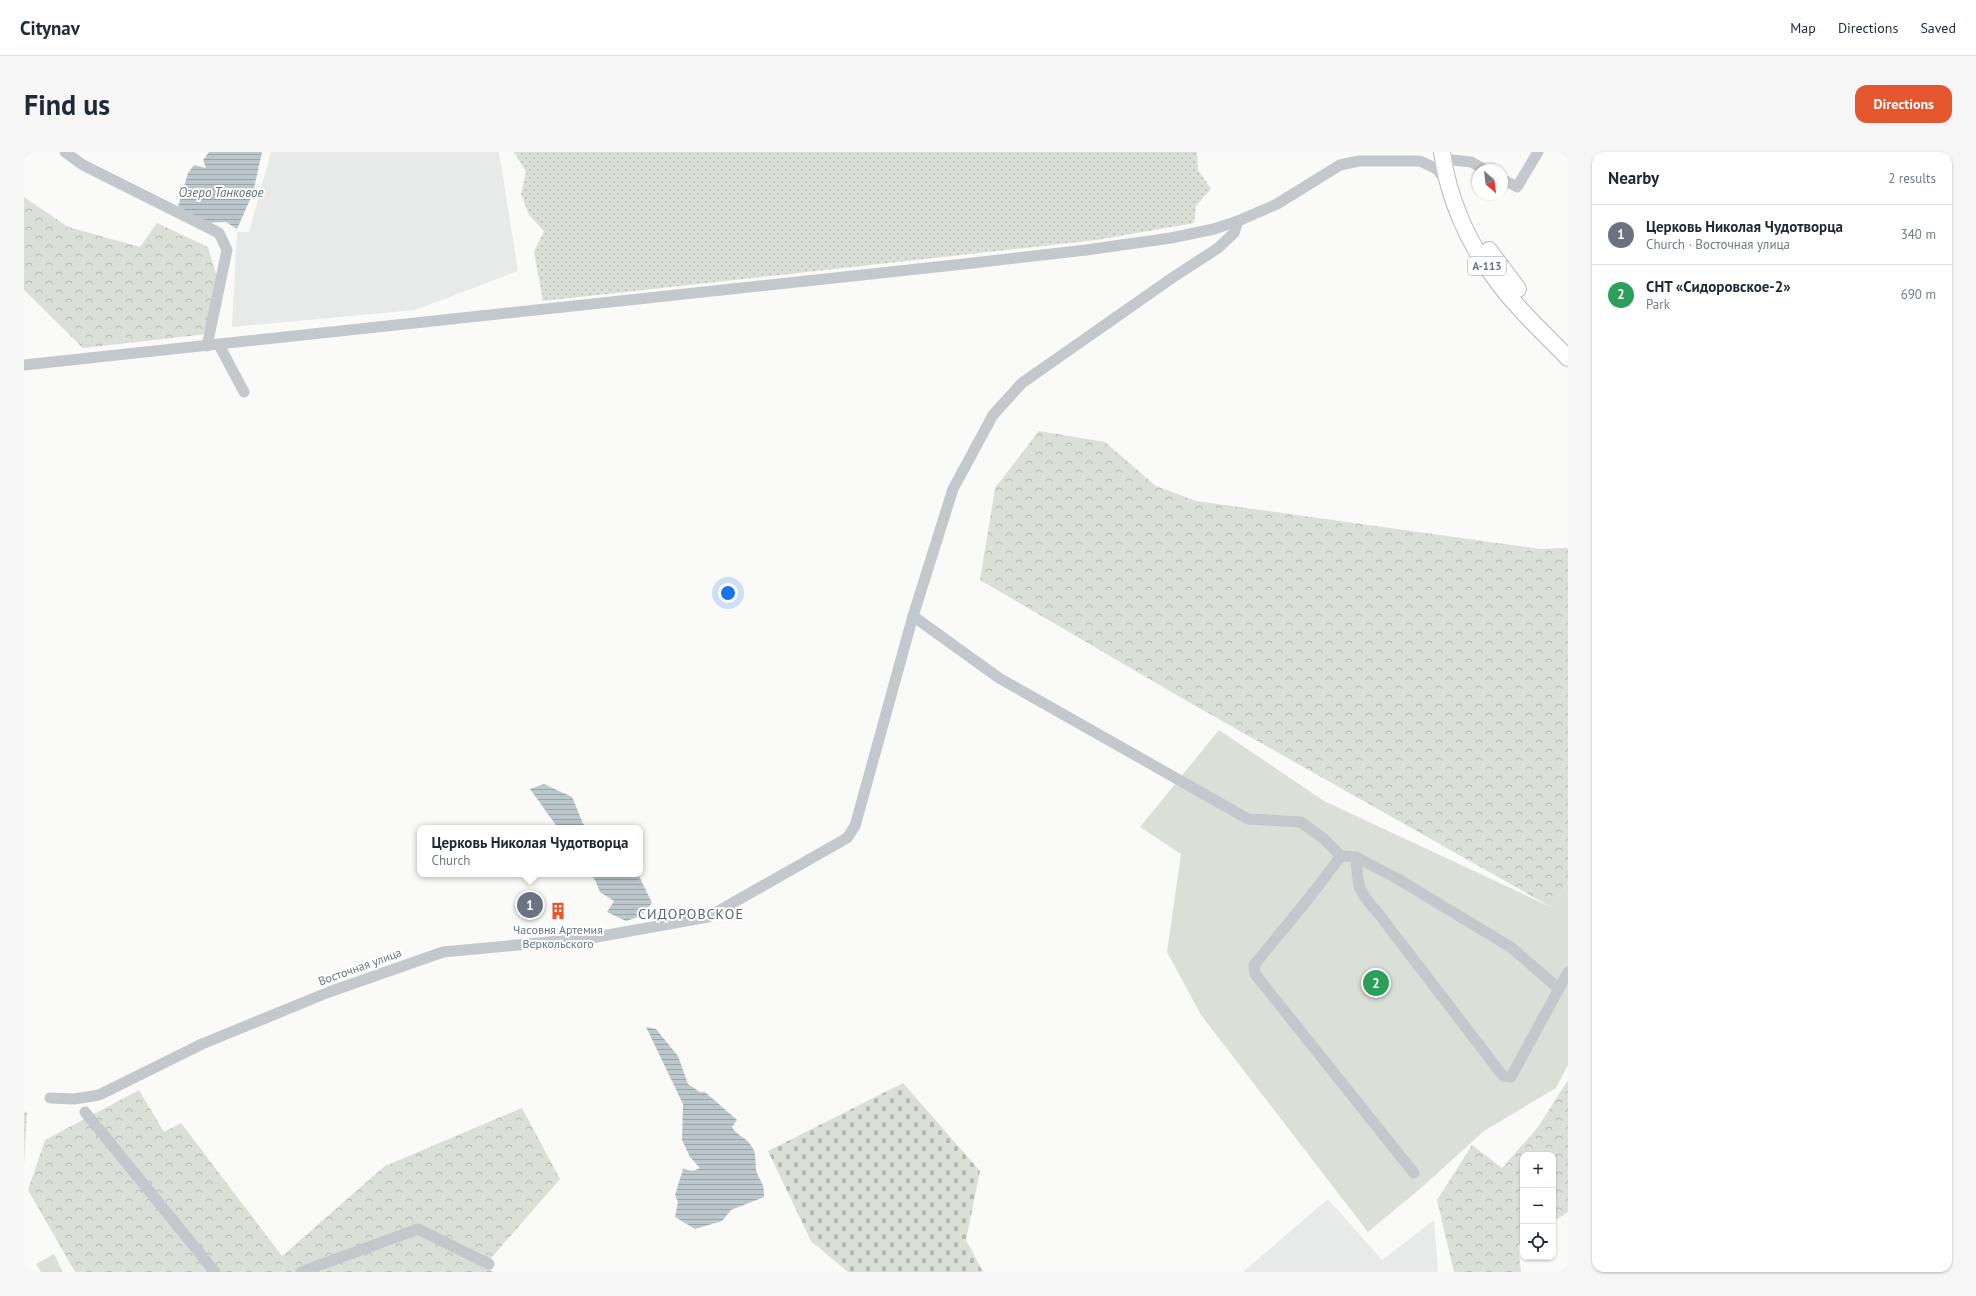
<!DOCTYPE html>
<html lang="en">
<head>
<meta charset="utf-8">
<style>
	:root { --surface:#fff; --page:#f6f6f7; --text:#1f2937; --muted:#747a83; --line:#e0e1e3; --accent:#e4572e }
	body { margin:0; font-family:"PT Sans",sans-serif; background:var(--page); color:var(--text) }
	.controls { position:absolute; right:12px; bottom:12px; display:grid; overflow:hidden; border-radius:8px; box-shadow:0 1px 3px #0004 }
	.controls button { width:36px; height:36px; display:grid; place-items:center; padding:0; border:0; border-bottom:1px solid var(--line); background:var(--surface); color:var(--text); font:20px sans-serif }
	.compass { position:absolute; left:1448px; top:12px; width:36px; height:36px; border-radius:50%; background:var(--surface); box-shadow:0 1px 3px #0004; rotate:152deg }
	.you { position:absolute; left:704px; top:441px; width:14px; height:14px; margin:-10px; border:3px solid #fff; border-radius:50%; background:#1a73e8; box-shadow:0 0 0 6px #1a73e833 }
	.badge { display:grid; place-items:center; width:26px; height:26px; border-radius:50%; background:var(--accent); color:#fff; font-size:13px; font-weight:700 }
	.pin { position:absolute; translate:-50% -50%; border:2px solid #fff; box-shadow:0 1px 4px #0006 }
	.popup { position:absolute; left:393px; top:673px; width:226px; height:52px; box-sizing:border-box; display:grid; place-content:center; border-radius:8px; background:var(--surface); filter:drop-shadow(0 1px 3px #0005); font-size:13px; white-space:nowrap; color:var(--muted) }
	.popup b { font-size:15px; color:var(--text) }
	.popup::after { content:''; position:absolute; left:50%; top:100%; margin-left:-8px; border:8px solid transparent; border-top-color:var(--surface) }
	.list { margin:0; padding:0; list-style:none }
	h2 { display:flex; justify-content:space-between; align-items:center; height:52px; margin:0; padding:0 16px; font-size:17px }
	h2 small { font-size:13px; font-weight:400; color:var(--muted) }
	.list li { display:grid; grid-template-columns:26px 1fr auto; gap:12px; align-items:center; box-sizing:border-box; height:60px; padding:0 16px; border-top:1px solid var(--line) }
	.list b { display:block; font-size:15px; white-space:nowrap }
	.list p { margin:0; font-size:13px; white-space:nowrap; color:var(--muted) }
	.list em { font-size:13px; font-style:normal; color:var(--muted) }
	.icon { flex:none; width:22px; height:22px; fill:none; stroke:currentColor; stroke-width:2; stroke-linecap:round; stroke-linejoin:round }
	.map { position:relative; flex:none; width:1544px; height:1120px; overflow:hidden; border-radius:12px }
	header { display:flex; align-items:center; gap:24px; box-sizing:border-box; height:56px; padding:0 20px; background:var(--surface); border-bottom:1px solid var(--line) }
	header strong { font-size:19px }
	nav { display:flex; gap:22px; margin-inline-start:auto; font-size:14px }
	.intro { display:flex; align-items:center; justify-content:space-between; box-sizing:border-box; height:96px; padding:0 24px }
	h1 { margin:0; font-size:28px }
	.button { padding:10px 18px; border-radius:12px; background:var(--accent); color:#fff; font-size:14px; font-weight:700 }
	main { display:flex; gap:24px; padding:0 24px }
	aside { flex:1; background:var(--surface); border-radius:12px; box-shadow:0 1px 3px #0004 }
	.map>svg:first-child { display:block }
</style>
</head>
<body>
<header>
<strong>Citynav</strong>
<nav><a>Map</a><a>Directions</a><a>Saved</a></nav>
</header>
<div class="intro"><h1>Find us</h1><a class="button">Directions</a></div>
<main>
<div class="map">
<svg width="1544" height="1120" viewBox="0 0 1544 1120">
	<defs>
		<pattern id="grass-dots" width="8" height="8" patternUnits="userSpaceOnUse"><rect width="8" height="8" fill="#dadfd7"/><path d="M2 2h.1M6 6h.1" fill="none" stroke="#b4b9b4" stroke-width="1.8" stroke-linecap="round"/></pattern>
		<pattern id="forest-crowns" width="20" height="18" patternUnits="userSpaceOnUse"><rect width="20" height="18" fill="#dadfd7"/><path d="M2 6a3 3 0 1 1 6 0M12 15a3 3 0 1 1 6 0" fill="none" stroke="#b4b9b4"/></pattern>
		<pattern id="cemetery-stones" width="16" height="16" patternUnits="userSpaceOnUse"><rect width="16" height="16" fill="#dadfd7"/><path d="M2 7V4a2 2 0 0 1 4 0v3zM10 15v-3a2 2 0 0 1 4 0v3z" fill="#b4b9b4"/></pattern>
		<pattern id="water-rules" width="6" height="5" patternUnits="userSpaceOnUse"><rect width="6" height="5" fill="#bbc7cb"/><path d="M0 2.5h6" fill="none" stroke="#9ca6aa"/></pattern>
	</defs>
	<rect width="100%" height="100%" fill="#fafaf8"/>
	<g fill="#e8e9e9">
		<polygon points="247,0 475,0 494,119 391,158 208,175 213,80 225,80"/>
		<polygon points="1304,1047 1358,1108 1410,1068 1414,1120 1219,1120"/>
	</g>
	<g fill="url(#grass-dots)">
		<polygon points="490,0 1173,0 1174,18 1187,37 1172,54 1170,71 1073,88 519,149 510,100 520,79 505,63 497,42 502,20"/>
		<polygon points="3,959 0,1012 0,961"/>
	</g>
	<g fill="url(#forest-crowns)">
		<polygon points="0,45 44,75 116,95 133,71 184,95 194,129 183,182 59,196 0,138"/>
		<polygon points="1015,279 1081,290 1132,334 1172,349 1516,397 1544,396 1544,731 1527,755 1161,548 956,428 971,336"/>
		<polygon points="1544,928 1544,1060 1529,1070 1529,1003 1499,1003 1499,1090 1494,1093 1497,1120 1430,1120 1413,1048 1448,993 1478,1016 1514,975"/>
		<polygon points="115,938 140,980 157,971 258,1104 361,1014 498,956 536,1027 461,1113 469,1120 51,1120 4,1038 21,988"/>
	</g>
	<polygon fill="url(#cemetery-stones)" points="879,931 956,1019 942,1088 959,1120 824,1120 787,1089 744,999"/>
	<g fill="#dadfd7">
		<polygon points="1195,578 1300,649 1527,755 1544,731 1544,913 1532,936 1460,979 1397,1036 1344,1080 1177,863 1143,800 1157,702 1116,675"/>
		<polygon points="30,1102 39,1120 17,1120 12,1112"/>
	</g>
	<g fill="url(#water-rules)">
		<polygon points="185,0 238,0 229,41 213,77 202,70 180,71 153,58 164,21 170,13 182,16 179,8"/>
		<polygon points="520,632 548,645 561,676 534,676 506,637"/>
		<polygon points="566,722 614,722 628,751 617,764 602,769 583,760 590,749 576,740 571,728"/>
		<path d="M622,875L632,877L654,904L664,932L676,940H681L713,968L708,975C712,983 721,985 726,992C734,1001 730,1011 733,1021C738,1033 740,1030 740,1045L707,1058L698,1069L671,1077L651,1065L654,1050L651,1043L659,1017L669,1019L676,1016L666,1005L658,988L659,952Z"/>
	</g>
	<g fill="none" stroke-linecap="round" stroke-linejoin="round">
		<g stroke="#b4b9bd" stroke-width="18">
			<g id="highway">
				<path d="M1418,0C1424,45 1443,89 1470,125C1491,155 1519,180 1544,206"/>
				<polyline points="1465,98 1494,137"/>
			</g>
		</g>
		<g stroke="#c3c8cc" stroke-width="11">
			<polyline points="41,0 59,13 195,81 203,98 183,194"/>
			<polyline points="1429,8 1447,10 1462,18"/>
			<polyline points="1478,27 1493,35 1514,0"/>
			<polyline points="195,193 220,240"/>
			<polyline points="0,213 940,112 1062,98 1147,86 1190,77 1214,69 1253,52 1316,13 1335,9 1396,9 1413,17 1421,28"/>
			<polyline points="889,464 975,526 1224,667 1277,670 1300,687 1317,704 1332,705 1374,727 1488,796 1534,836"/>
			<polyline points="1317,704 1285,746 1230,813 1231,822 1390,1021"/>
			<path d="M1332,705C1334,736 1333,738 1354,761L1479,924L1487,925L1544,820"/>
			<polyline points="26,946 50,947 75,943 178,892 305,840 419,800 567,786 684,765 823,686 831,674 889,464 929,337 969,263 998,231 1148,126 1194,96 1210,81 1214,69"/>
			<polyline points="61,960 191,1120"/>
			<polyline points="277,1120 394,1077 465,1112"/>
		</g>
		<use href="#highway" stroke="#fff" stroke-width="16"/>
	</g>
	<defs>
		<g id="building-bare" transform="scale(1.38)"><path d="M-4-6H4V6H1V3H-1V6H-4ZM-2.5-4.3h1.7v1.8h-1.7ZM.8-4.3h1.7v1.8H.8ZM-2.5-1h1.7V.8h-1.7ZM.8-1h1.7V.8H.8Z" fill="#e4572e" stroke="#fff" stroke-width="2.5" paint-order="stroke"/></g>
	</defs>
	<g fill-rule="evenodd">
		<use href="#building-bare" x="534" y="759"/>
	</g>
	<g text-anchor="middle" stroke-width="4" stroke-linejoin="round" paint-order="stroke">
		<rect fill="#fff" stroke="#939fa8" stroke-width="1" x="1444" y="105" width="38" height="18" rx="3"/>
		<g font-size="11" font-weight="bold" fill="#657683">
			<text x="1463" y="118">А-113</text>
		</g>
		<g font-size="12" fill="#657683" stroke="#fff">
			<text x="534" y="782">Часовня Артемия<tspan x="534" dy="14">Веркольского</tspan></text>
		</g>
		<g font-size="12" fill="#657683" stroke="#fff">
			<text transform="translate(336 815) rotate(-20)" y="4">Восточная улица</text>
		</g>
		<g font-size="13" font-style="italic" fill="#60757c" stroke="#fff">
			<text x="197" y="45">Озеро Танковое</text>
		</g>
		<g font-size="14" letter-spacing="1" fill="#57646e" stroke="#fff">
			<text x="667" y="767">СИДОРОВСКОЕ</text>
		</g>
	</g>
</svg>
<div class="controls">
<button>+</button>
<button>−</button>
<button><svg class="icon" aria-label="locate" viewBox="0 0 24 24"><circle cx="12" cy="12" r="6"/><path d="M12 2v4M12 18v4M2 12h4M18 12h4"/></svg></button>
</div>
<svg class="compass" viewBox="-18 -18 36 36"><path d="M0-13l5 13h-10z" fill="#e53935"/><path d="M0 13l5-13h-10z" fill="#747a83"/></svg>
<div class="you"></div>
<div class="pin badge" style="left:506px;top:753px;background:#6b7280">1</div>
<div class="popup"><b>Церковь Николая Чудотворца</b>Church</div>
<div class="pin badge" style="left:1352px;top:831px;background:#2e9e5b">2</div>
</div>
<aside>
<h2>Nearby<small>2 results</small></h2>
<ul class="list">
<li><span class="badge" style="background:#6b7280">1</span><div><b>Церковь Николая Чудотворца</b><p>Church · Восточная улица</p></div><em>340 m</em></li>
<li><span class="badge" style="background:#2e9e5b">2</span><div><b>СНТ «Сидоровское-2»</b><p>Park</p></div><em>690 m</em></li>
</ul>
</aside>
</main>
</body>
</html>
